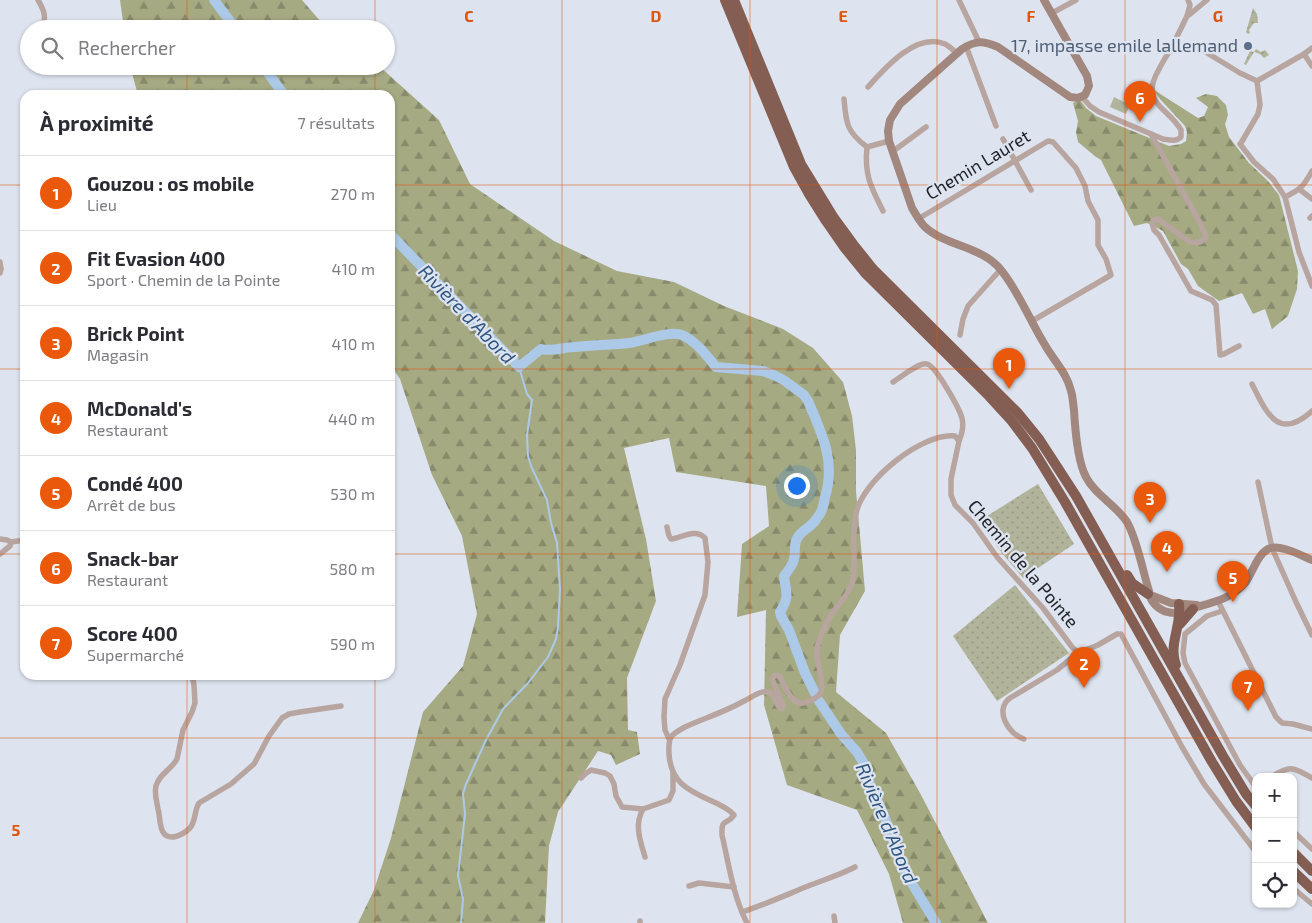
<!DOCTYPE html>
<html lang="fr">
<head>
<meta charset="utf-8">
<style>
	:root { --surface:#fff; --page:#f2f2f3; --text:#2b2b33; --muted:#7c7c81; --line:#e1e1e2; --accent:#ea580c }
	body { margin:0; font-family:"Exo 2",sans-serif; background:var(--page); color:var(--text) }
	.controls { position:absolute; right:15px; bottom:15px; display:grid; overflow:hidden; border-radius:10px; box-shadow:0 1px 4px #0004 }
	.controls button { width:45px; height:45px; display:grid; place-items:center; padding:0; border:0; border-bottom:1px solid var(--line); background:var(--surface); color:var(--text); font:25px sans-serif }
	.you { position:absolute; left:796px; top:485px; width:18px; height:18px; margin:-12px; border:4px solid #fff; border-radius:50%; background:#1a73e8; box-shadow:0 0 0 8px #1a73e833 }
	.badge { display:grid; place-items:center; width:32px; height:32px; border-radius:50%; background:var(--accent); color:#fff; font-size:16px; font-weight:700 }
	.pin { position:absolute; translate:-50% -41px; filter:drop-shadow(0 1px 2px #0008) }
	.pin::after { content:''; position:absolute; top:26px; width:18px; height:15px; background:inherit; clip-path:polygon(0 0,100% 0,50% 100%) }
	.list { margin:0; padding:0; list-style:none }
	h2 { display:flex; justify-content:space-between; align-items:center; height:65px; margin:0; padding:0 20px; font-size:21px }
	h2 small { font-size:16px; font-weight:400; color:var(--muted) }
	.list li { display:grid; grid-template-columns:32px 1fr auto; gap:15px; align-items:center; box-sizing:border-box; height:75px; padding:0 20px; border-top:1px solid var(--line) }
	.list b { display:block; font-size:19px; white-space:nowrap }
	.list p { margin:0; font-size:16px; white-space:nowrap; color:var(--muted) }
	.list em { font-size:16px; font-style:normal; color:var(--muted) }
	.icon { flex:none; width:28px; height:28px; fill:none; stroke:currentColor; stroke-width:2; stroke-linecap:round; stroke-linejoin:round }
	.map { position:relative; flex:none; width:1312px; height:923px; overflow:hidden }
	.search { position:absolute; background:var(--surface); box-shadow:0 1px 4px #0004; left:20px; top:20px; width:375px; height:55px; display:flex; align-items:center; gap:12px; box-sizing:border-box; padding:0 18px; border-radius:28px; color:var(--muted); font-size:19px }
	.panel { position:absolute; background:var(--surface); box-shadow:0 1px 4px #0004; left:20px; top:90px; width:375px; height:590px; border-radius:15px }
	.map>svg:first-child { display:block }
</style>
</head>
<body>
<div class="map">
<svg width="1312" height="923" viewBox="0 0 1312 923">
	<defs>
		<pattern id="grass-dots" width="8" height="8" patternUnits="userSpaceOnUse" patternTransform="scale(1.25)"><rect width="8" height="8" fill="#b1b49a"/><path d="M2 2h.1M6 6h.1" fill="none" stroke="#989a85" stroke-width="1.8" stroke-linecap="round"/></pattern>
		<pattern id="forest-firs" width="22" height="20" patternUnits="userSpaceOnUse" patternTransform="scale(1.25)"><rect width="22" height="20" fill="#a6aa83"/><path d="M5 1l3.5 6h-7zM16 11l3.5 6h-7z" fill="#878a6b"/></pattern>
	</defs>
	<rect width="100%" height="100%" fill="#dee4ef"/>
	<g fill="url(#grass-dots)">
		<polygon points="1253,8 1257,14 1258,23 1254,23 1249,30 1250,33 1248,34 1246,32"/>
		<polygon points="1256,49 1261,52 1265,50 1269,55 1264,58 1260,54 1254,52 1246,65 1244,64 1250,51 1254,52"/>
		<polygon points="1038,484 1074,544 1023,578 1002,553 979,521"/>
		<polygon points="1015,585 1069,653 997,701 953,636"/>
	</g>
	<g fill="url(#forest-firs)">
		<polygon points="120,0 302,0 327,29 124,29"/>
		<polygon points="130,66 379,66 439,120 470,184 554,241 617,271 674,282 724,306 783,329 813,348 843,382 852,416 856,450 856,491 865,591 840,635 836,692 886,733 920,793 988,923 903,923 889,874 857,810 787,785 764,705 766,610 737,617 742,544 769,526 766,486 676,472 669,438 624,448 646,539 656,601 627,678 628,730 637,732 640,754 616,765 611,755 598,751 558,812 549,846 545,923 358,923 374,890 391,838 423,712 463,666 477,614 462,536 432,475 400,379 390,364 390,95 138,95"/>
		<polygon points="1154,90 1198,118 1204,116 1208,107 1196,98 1206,94 1217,96 1226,105 1228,115 1225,124 1229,137 1249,163 1267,180 1279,195 1298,271 1297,289 1288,316 1272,329 1265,309 1253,314 1242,293 1219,301 1198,286 1188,269 1181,264 1163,231 1147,223 1134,226 1101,160 1096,157 1078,142 1076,132 1078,121 1073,103 1080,100 1086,108 1096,116 1169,146 1181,144 1186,141 1187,132 1185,126 1160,99"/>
	</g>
	<polygon fill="#b1b49a" points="1114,97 1130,105 1126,114 1110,107"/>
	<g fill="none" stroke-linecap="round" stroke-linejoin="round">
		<polyline stroke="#adc9e8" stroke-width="2" points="461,923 463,899 458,876 465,814 463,794 466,784 486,740 503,709 528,683 548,657 556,639 558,627 560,589 557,543 551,523 547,500 531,466 528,456 527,435 532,400 527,394 519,367"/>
		<g stroke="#adc9e8" stroke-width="10">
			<polyline points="214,0 236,29"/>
			<polyline points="263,66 284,95"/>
			<path d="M390,234L519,367L541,349C553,352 563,347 575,347C593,345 611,345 629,343C644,341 669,330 682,335C696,341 707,356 716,367L763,371L776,376L785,381L804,395L808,401C822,434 836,461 825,497C823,506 823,511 817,518C812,527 802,530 798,537C793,543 796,552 794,559C793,565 788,571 784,576C786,592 790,597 780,612L781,616L789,630L805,673L815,693"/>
			<polyline points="819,701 841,734 857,752 863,762 870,785 883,813 905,872 936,923"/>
		</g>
		<g stroke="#b8a59f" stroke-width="5.5">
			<path d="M38,0C44,10 48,19 40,29"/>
			<polyline points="959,0 979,42"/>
			<polyline points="1052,13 1076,0"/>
			<polyline points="1189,15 1207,0"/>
			<polyline points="966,46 996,126"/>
			<polyline points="1170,51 1178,50 1185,45 1199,48 1240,73 1257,81"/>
			<polyline points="1304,54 1312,66"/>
			<polyline points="1257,81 1260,105 1258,114 1241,143 1240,144 1254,162 1273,179 1285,197 1299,252 1312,286"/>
			<polyline points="1257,81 1304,54 1312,48"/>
			<path d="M868,87C885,68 916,32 945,44C949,46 953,50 957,53"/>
			<path d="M1082,97L1090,106L1099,112L1163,139C1170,140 1176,142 1181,137V130C1167,106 1140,104 1158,71C1162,64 1165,57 1170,51L1187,16L1190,5L1188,0"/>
			<path d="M844,99C846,124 847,132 867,147C864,175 871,187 883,211"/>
			<path d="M1151,134L1199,221L1206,236C1203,243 1197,243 1190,242L1158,219L1154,220L1152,223L1154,230L1159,235L1191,291L1212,300L1216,305L1220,355L1224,354L1239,346"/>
			<polyline points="1003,139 1031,190"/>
			<polyline points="867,147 889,141"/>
			<polyline points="892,152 926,127"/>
			<polyline points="1299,189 1312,199"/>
			<path d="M1285,197C1301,189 1303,187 1312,171"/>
			<polyline points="1310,218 1312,216"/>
			<polyline points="918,219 1048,141 1053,142 1076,168 1085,186 1088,201 1098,220 1098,245 1106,259 1111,275 1032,321"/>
			<polyline points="0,262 1,269 0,273"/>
			<polyline points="960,335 963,319 968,306 1001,269"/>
			<path d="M893,382C900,378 919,362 927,364C936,366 959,408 962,418C964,426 962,434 959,441L951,479V495L955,505L973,523L997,557L1043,608L1072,647L1078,653L1098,645L1117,634H1121L1182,747L1204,784L1256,852"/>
			<path d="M1252,384C1266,412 1278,442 1312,411"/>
			<polyline points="1258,482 1272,548 1296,602 1312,635"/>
			<path d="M667,527L669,536L671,539C682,538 695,528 705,538L708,562L705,595L680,665L665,699L664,717L665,730L669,739"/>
			<polyline points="0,539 7,540 11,542 10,546 0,554"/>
			<polyline points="11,542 25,540"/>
			<polyline points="1218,601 1276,717 1282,723 1293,724 1312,729"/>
			<polyline points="1222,611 1207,616 1185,634 1183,653 1185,663 1240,765 1255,786 1256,785"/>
			<path d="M192,675L194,685L195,703L192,712L183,730L177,759C171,770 159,774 156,786C154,794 157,802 158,809C161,819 158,838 173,837C179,836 185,833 190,828C196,821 194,811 199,803L231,784L254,764L269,736L282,718L289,714L300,712L341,706"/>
			<path d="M1024,739C1008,734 994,710 1010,698L1057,670L1078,653"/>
			<path d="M1271,777C1291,765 1292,767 1312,778"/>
			<polyline points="581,778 585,774 591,770 605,773 610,776 614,784 616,796 622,807 643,809"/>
			<polyline points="1293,831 1312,849"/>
			<path d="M645,857C640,840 634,825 643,809L669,800L673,791V773"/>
			<polyline points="689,886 699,883 734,887"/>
			<polyline points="1293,888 1312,904"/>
			<path d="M742,912C764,905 786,895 808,886C823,880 840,875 855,867"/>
			<polyline points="834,916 835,923"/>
			<polyline points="640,923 640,921"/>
			<path d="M747,923C733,896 729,865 722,835C721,817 727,826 734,815C730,810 724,807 718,804C693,792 671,786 669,754C668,737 670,735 685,727C705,718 727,711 746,700C752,697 761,690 768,692C777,694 774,706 782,709L783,706L782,702L772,679L774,676L777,675L780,677C786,688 792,708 807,702C812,700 817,698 820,694C826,685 816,663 817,649C818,640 829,616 836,608C841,601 848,595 851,586C855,576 854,564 854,552C853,540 854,527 856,514C861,482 922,432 955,436L959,441"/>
		</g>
		<g stroke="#a2877e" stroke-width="8">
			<path d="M1044,0L1087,76L1089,86L1085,95L1078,98L1070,97L998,47C983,41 976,40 962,49L900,104L890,120L888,131L889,141L912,208C916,215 920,222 925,227C947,247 982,246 1001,270C1019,292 1030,321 1045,345C1054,361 1067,373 1071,391C1073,397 1073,404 1074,410C1075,428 1078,462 1086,477C1095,495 1116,505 1127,522C1137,539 1143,572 1149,591C1149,600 1156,607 1164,611C1168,612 1171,613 1175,613C1183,614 1191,610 1197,607C1215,602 1232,598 1245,583C1253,573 1256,556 1268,549C1279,543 1302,556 1312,560"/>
			<polyline points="1148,594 1171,603 1197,605"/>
		</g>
		<g stroke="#845e52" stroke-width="10">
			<polyline points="725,0 794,167 809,194 826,221 844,247 866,274 989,396 1011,420 1032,448 1065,502 1212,762 1236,801 1256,828"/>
			<polyline points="734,0 801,164 834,218 853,244 873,269 1017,412 1039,439 1076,496 1223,756 1246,794 1256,806"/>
			<polyline points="1127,575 1132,583 1148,594"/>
			<polyline points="1180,624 1193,609"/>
			<path d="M1176,665C1168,644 1182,626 1179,604"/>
			<polyline points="1293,852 1312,871"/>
			<polyline points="1293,871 1312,889"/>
		</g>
	</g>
	<path fill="none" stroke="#de560d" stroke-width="1" stroke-opacity="0.55" d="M187,0V29M375,0V29M562,0V923M750,0V923M937,0V923M1125,0V923M187,66V95M375,66V95M0,185H25M390,185H1312M0,369H25M390,369H1312M0,554H25M390,554H1312M187,675V923M375,675V923M0,738H1312"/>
	<circle fill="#5c6f8a" stroke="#dee4ef" stroke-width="2" cx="1248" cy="46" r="5"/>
	<g text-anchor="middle" stroke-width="4.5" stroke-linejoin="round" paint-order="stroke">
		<g font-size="18" fill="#4e5e75" stroke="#dee4ef" text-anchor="end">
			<text x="1238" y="52">17, impasse emile lallemand</text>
		</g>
		<g font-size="18" fill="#1d2024" stroke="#dee4ef">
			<text transform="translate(978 165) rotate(-31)" y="6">Chemin Lauret</text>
			<text transform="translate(1023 564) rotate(50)" y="6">Chemin de la Pointe</text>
		</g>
		<g font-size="19" font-style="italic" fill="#2e5681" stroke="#dee4ef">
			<text transform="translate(467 314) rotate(46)" y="7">Rivière d'Abord</text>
			<text transform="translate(887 823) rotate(67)" y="7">Rivière d'Abord</text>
		</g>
	</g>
	<g font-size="16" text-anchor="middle" font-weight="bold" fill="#de560d" stroke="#dee4ef" stroke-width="4.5" stroke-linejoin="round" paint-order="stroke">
		<text x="469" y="22">C</text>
		<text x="656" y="22">D</text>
		<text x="843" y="22">E</text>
		<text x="1031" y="22">F</text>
		<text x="1218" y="22">G</text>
		<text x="16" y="836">5</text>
	</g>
</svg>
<div class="controls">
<button>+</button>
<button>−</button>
<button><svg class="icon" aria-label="locate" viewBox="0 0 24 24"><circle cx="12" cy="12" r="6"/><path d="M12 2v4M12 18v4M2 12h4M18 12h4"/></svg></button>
</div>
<div class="you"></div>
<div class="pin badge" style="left:1009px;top:389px">1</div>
<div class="pin badge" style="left:1084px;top:688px">2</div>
<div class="pin badge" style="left:1150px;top:523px">3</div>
<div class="pin badge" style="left:1167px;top:572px">4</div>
<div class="pin badge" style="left:1233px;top:602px">5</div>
<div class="pin badge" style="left:1140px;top:122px">6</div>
<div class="pin badge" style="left:1248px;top:711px">7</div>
<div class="search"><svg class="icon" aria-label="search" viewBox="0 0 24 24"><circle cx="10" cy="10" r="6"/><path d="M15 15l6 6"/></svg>Rechercher</div>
<section class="panel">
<h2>À proximité<small>7 résultats</small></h2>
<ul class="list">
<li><span class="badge">1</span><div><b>Gouzou : os mobile</b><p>Lieu</p></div><em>270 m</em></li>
<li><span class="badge">2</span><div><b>Fit Evasion 400</b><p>Sport · Chemin de la Pointe</p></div><em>410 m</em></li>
<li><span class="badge">3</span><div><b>Brick Point</b><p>Magasin</p></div><em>410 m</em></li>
<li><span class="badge">4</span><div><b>McDonald's</b><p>Restaurant</p></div><em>440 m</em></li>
<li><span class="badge">5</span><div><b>Condé 400</b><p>Arrêt de bus</p></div><em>530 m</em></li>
<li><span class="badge">6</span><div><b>Snack-bar</b><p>Restaurant</p></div><em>580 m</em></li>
<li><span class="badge">7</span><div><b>Score 400</b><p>Supermarché</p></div><em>590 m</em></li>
</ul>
</section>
</div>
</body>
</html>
